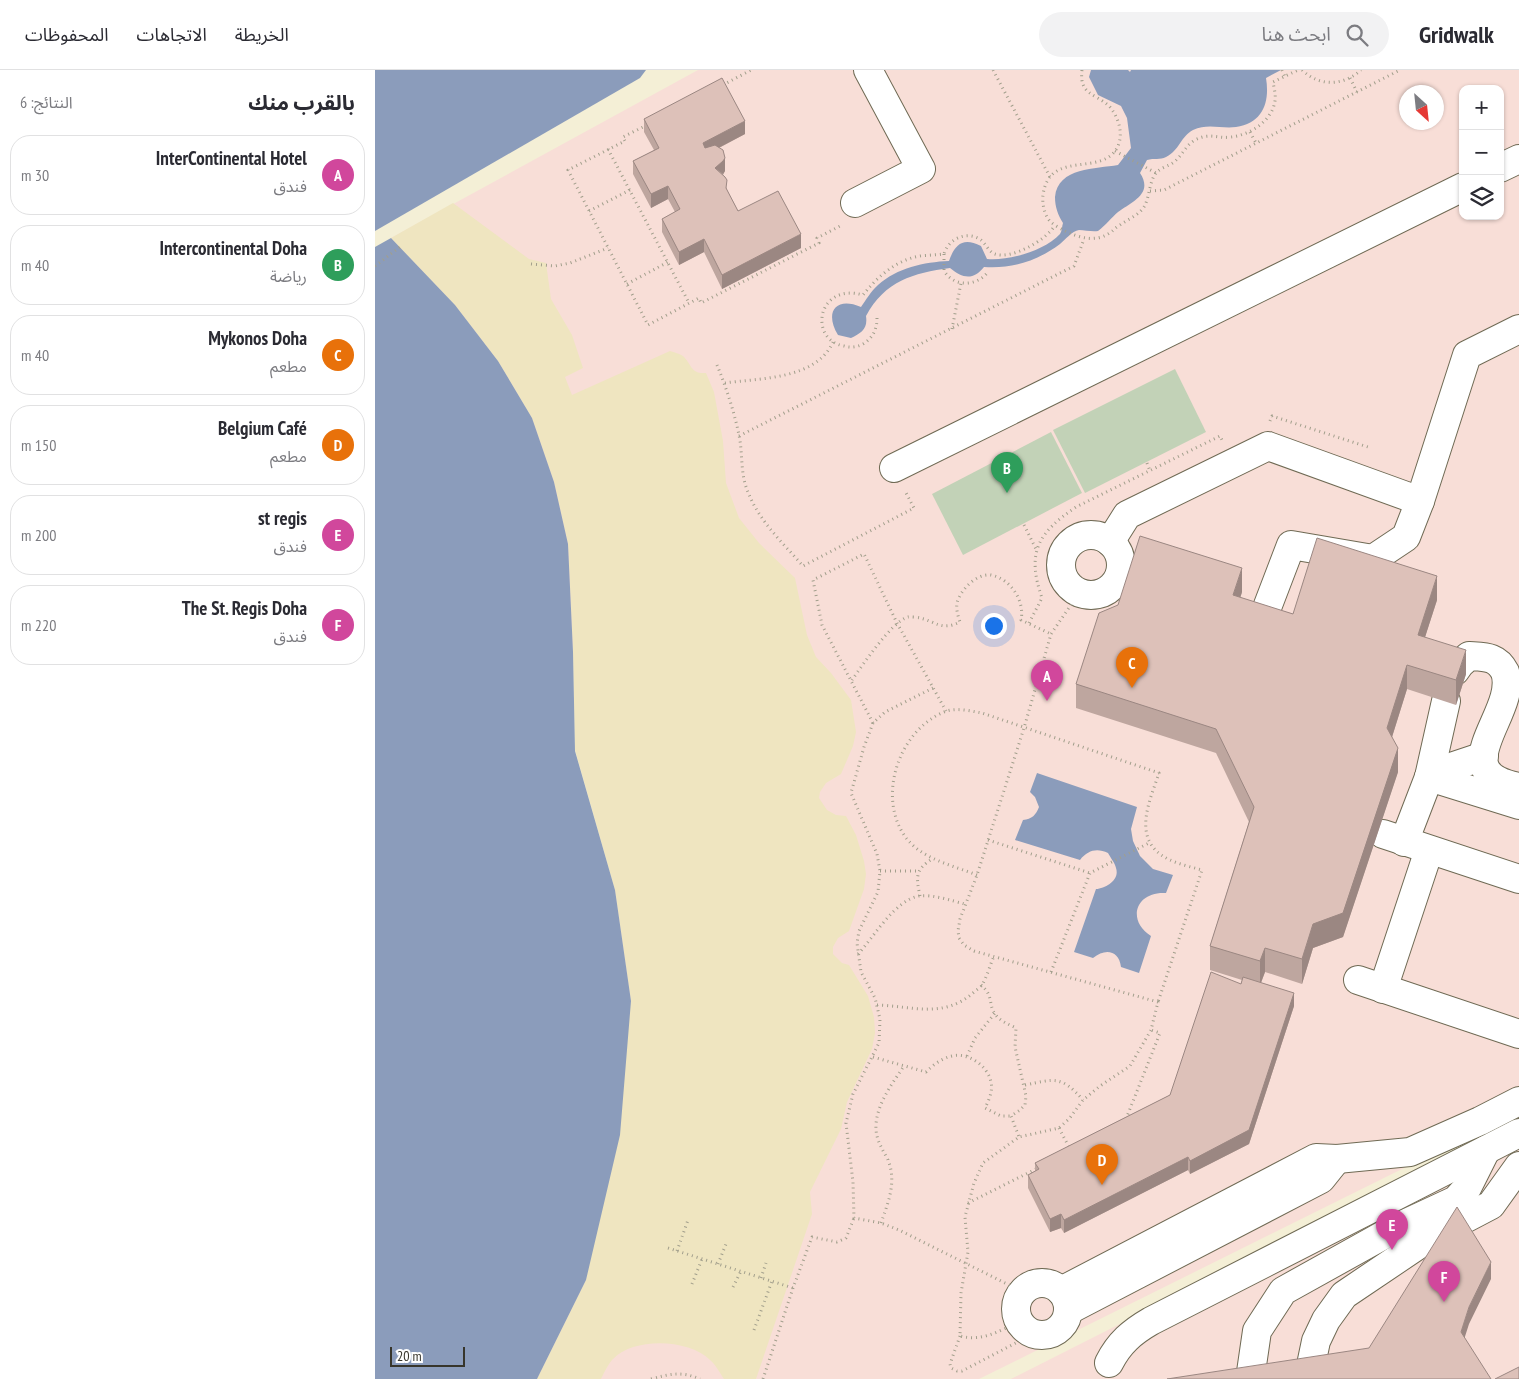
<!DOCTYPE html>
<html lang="ar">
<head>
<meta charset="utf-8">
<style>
	:root { --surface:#fff; --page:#f2f2f3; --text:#2b2b33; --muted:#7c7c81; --line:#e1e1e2; --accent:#a61656 }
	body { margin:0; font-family:"PT Sans Narrow","Noto Sans Arabic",sans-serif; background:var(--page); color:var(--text); direction:rtl }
	.controls { position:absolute; right:15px; top:15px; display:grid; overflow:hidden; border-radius:10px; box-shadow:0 1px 4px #0004 }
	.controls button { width:45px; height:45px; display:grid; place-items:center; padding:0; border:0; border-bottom:1px solid var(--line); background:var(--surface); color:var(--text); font:25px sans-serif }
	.compass { position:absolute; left:1024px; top:15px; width:45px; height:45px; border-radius:50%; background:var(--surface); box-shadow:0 1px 4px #0004; rotate:153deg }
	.scale { position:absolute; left:15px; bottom:12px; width:75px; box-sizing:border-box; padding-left:5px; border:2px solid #37352b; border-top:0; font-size:14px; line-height:18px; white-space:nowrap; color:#37352b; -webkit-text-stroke:4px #fff; paint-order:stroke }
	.you { position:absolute; left:618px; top:555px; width:18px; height:18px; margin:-12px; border:4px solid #fff; border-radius:50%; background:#1a73e8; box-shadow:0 0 0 8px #1a73e833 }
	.badge { display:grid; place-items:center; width:32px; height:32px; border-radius:50%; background:var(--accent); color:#fff; font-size:16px; font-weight:700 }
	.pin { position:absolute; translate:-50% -41px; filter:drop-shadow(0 1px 2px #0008) }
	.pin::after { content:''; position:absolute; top:26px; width:18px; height:15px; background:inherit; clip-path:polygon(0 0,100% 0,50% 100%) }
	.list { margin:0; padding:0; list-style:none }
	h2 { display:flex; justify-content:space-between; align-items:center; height:65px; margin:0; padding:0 20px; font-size:21px }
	h2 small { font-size:16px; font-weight:400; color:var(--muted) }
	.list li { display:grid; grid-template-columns:32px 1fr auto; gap:15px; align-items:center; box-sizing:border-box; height:80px; margin:0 10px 10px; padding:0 10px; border:1px solid var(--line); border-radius:20px }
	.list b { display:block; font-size:19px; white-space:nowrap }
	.list p { margin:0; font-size:16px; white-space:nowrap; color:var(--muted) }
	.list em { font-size:16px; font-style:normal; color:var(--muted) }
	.icon { flex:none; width:28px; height:28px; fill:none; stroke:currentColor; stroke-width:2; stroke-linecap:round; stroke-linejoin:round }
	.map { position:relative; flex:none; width:1144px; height:1309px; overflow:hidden; direction:ltr }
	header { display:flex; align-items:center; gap:30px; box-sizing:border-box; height:70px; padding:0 25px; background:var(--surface); border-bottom:1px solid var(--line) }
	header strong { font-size:24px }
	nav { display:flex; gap:28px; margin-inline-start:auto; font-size:18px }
	.search { width:350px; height:45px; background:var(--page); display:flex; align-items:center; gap:12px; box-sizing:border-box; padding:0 18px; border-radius:28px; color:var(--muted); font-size:19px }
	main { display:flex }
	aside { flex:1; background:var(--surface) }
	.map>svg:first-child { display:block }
</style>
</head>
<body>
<header>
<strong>Gridwalk</strong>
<div class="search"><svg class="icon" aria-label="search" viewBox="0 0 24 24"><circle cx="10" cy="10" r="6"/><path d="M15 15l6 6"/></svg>ابحث هنا</div>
<nav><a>الخريطة</a><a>الاتجاهات</a><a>المحفوظات</a></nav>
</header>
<main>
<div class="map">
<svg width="1144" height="1309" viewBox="0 0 1144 1309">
	<rect width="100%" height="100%" fill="#f4efd6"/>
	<g fill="#f8ded7" fill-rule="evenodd">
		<path d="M323,0H1144V1041L604,1309H162L211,1210L256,931L240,820L157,348L123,291L80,235L16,168ZM1088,19H1125V146H1088ZM1032,22H1062V52H1032Z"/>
		<polygon points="1144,1052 1144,1309 636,1309"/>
	</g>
	<g fill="#c2d2b7">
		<polygon points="800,299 831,362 710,423 678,360"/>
		<polygon points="676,362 707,423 588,485 557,424"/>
	</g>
	<path fill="#efe5c0" d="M78,133L154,189L171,193L176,229L197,265L208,298L190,307L197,325L295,281C299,282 305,284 308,286C317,294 315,304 331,303L339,322L348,371L351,413L364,448L384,473L420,508L432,565L441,587L456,603L476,630L481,662L478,676L466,704L451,713L445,722L444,728L452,740L461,745L471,746L481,765L489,791L491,804L489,819L474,861L463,868L458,877V884L467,893L474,895L493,926L499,947L500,963L497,979L472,1032L466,1059L435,1122L437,1144L381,1309H349C345,1303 341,1295 335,1290C314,1269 259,1267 238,1289C233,1294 229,1303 226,1309H162L211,1210L256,931L240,820L200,680L198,582L193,474L179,412L157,348L123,291L80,235L16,168Z"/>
	<g fill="#8b9cbb">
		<polygon points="0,0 271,0 265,8 0,161"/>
		<path d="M716,0H753L755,2L756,0H906L891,8C895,32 888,53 861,57C846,59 833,53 818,60C806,66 804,81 791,87C785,90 779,88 772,90L765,103C779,124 756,132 743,142C736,148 731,155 723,161C717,162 710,160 704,160C697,161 690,170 685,174C662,191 637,199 609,197C598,211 587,208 575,198C538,203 510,211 491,246C493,259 486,263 476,268L463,265C449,242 461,226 486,237C491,230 496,221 503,215C522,198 549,192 574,191C580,174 588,167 606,176L612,189C634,191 669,181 685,164C687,161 687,156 688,153C683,145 680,137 680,127C683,97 721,99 743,95L756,78L752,48L746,36L723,25L714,7Z"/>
		<polygon points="16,168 80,235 123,291 157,348 179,412 193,474 198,582 200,681 240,820 256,931 245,1065 211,1210 162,1309 0,1309 0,177"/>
		<path d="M662,703L762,737L756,759L758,771L765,786L778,799L798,805L791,823C761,821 751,850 776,866L764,903L746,897C744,880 730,878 718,888L699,882L721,819C731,818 745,810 741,798C740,793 735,787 733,783C722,778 713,780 705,790L640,770L648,750C657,749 661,745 664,737L660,727L655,722Z"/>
	</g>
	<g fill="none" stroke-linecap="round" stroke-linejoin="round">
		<g stroke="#6f6a54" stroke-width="30">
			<g id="minor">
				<polyline points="1125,98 1144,89"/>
				<polyline points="480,133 546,99 493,0"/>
				<polyline points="519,398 1088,117"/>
				<circle cx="716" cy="495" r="30"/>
				<polyline points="735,472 752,445 893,376 1045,431"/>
				<polyline points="890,543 916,475 998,489 1031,467 1045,431 1092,285 1144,259"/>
				<path d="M1080,601L1085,594L1094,586C1110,587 1122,586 1130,602C1144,643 1065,702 1144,717"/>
				<polyline points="1054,707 1144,735"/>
				<polyline points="1054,707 1076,697 1109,686"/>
				<polyline points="1008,764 1144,809"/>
				<polyline points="1029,772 1054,707 1071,631"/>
				<polyline points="983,910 1144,964"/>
				<polyline points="1008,919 1054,780"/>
				<polyline points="962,1089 1035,1082 1105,1051 1144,1031"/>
				<circle cx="667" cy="1239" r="26"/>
				<polyline points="686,1221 941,1088 962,1089 946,1109 694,1240"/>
				<path d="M734,1293C744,1273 757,1262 776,1251L1144,1063"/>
				<polyline points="936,1295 941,1271 951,1250 969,1225 1055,1167 1116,1135 1144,1096"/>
				<polyline points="875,1309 882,1261 908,1221 1023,1157 1081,1130 1092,1118 1111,1080"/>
			</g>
		</g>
		<g stroke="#a29f8c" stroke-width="3" stroke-dasharray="1 4" stroke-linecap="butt">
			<polyline points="618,0 675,107"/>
			<path d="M707,0C704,25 720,23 734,36C744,47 749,65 742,78C726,107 674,79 668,125C667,133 669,143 674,150C678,155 685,158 690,161C705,168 721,173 736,162C739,160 741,157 745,155C753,149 763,146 769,137C775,127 774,110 782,102C787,97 794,96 799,92C807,86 811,75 820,70C835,62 842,69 856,67C875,65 897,51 900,31C901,25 899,18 898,12L923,0"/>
			<polyline points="907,0 910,7"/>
			<path d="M927,0C945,17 968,16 986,0"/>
			<polyline points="975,8 982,22"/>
			<polyline points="348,15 376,0"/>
			<polyline points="272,55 248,67 250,71 193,100 273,255 324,228 326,233 444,173 442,168 467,155"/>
			<polyline points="875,62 881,73"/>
			<polyline points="233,79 314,233"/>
			<polyline points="740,81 781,103"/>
			<polyline points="775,121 789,120 1025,0"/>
			<polyline points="214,141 255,120"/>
			<path d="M569,184V201C580,218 602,216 613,202"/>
			<polyline points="156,194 180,196 195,193 233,178"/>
			<polyline points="0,196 25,177"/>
			<polyline points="252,214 293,192"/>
			<path d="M502,248C502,259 498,268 488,274C482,277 476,278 469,276C433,270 442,212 488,225C502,207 521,190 545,186C553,185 561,185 569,184C573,169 592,160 606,170C611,174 614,182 620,184C636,190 672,170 680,155"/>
			<polyline points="577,259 586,213"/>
			<path d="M342,295C351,317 359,341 364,365C368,384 365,404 373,422C384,451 408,473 428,496L539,438L530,421"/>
			<path d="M350,313C384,308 441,310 458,272"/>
			<polyline points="895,351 897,346 993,377"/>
			<polyline points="364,366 699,196 709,169"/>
			<polyline points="772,393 775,401"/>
			<polyline points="649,455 662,481"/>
			<path d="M654,553L667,528C651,482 663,463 701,437L845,366L847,370"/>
			<path d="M477,610C487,596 517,551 533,547C536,547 542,547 545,548C562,552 566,561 585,552C583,546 581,540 582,533C585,520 602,503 616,505C636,509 650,531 646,550L676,564"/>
			<polyline points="558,618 510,642 498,653 489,677 476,723 502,784 505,801 503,822 484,861 482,873 486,902 500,928 505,949 504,973 478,1024 471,1053 478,1112 479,1148 506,1153 524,1160 648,1222"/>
			<polyline points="498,653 447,555 438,510 489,484 522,553 571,641"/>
			<polyline points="613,770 715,803"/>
			<polyline points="505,801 543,801"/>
			<path d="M602,805C577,795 545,789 529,765C502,724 525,660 569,642C581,637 595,641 607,643L784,703C774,733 756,770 793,789C803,794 816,797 827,800L783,932"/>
			<path d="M545,826C541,807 540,800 557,789"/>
			<path d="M483,884C499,867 520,830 544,826C558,824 577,831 590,834"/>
			<polyline points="676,902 715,803 774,773"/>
			<path d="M606,915C619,926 613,934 620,944C625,951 633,954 641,958L640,977L651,1026L650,1035L645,1040L636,1046L644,1067"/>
			<path d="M502,935C537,936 568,949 598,923C601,920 605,918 607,915C612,907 615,895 619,886"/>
			<polyline points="592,986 600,968 620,943"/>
			<path d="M498,987L551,1002C558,995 567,988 577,986C593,982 613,996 616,1012C618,1021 614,1030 610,1038L626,1046H636"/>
			<path d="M650,1015C680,1009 686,1005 708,1030"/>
			<polyline points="751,1049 785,963 776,960"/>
			<polyline points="684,1058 695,1079"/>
			<polyline points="593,1133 663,1098"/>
			<path d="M506,1153C513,1133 522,1112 513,1090C507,1078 500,1069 501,1054C503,1032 517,1014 529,996"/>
			<polyline points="293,1178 418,1218"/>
			<polyline points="302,1181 313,1150"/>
			<polyline points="343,1194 351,1174"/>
			<polyline points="386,1208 391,1193"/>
			<polyline points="317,1214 327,1189"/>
			<polyline points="358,1217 366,1201"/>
			<path d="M644,1252C624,1261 607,1272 585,1266L586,1223L593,1182L590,1147L599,1113L608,1093L644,1067L684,1058L694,1049L708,1030L725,1016L755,996L776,960L783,932L599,881L589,875L584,868L583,861L585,849L602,805L649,658L676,564L704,523"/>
			<polyline points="379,1260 397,1211"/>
			<polyline points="585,1266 575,1294 576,1298 582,1301 587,1301 658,1264"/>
			<path d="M276,1309C294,1304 307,1301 325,1309"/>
			<polyline points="388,1309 418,1218 437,1167 462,1172 471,1168 479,1148"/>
		</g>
		<use href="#minor" stroke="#fff" stroke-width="28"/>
	</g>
	<g fill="#bea69f">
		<polygon points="269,49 370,64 344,78 350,101 348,105 352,120 363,141 426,178 347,219 329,182 304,195 287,162 287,149 300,142 293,129 276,138 258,104 258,91 279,80 269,62"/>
		<polygon points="867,522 865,528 918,544 1062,530 1050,567 1091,604 1081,635 1032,619 1017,667 1023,702 968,867 938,878 927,914 890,902 886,913 919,936 874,1074 815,1104 813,1100 689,1163 686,1158 675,1162 653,1118 653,1105 660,1101 660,1093 795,1025 866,914 867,910 835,900 835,876 874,752 841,683 701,638 701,614"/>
	</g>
	<g fill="#9b8782">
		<polygon points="370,51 370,64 328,86 328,73"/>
		<polygon points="350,88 350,101 348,104 340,98"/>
		<polygon points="293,116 293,129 276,138 276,124"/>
		<polygon points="426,164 426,178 347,219 347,205"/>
		<polygon points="329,169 329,182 304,195 304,182"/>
		<polygon points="867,498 867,522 858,550 858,525"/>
		<polygon points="1062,506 1062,530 1043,589 1043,565"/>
		<polygon points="1091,580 1091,604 1081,635 1081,610"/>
		<polygon points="1032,595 1032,619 1012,683 1012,658"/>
		<polygon points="1023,678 1023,702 968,867 938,878 927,914 927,889 938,854"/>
		<polygon points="890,878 890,902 885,915 885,891"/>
		<polygon points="919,923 919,936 874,1074 815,1104 815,1091"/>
		<polygon points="813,1087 813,1100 689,1163 689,1150"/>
		<polygon points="686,1144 686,1158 675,1162 675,1149"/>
		<polygon points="1116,1192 1116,1209 1094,1254 1086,1279 1086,1262 1094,1237"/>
	</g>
	<g fill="#ddc1b9" stroke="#9b8782">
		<polygon points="347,8 370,51 328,73 330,78 340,75 348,80 350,88 348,91 340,98 350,107 352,110 351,118 363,141 403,121 426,164 347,205 329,169 304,182 287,149 305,139 293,116 276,124 258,91 284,78 269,49"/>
		<polygon points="765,466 867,498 858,525 918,544 942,468 1062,506 1043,565 1091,580 1081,610 1032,595 1012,658 1023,678 968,843 938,854 927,889 890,878 885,891 835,876 879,737 841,659 701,614 724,543 743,535"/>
		<polygon points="836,902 866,914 868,907 919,923 874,1060 815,1091 813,1087 689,1150 686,1144 675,1149 653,1105 664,1099 660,1093 795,1025"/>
		<polygon points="1082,1137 1116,1192 1094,1237 1086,1262 1116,1309 792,1309 994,1278"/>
		<polygon points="1144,1297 1144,1309 1120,1309"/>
	</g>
</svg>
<div class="controls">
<button>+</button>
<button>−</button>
<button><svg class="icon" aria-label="layers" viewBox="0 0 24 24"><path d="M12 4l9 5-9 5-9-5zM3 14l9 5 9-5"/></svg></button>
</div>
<svg class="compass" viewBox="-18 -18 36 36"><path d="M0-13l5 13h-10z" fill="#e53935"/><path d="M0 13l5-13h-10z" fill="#7c7c81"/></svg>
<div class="scale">20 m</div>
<div class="you"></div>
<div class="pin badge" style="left:672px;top:631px;background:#d1479c">A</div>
<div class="pin badge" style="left:632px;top:423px;background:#2e9e5b">B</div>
<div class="pin badge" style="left:757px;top:618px;background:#e8710a">C</div>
<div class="pin badge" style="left:727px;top:1115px;background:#e8710a">D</div>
<div class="pin badge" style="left:1017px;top:1180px;background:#d1479c">E</div>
<div class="pin badge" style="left:1069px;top:1232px;background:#d1479c">F</div>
</div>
<aside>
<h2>بالقرب منك<small>النتائج: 6</small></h2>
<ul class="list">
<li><span class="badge" style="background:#d1479c">A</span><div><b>InterContinental Hotel</b><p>فندق</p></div><em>30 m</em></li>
<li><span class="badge" style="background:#2e9e5b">B</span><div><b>Intercontinental Doha</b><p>رياضة</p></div><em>40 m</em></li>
<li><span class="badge" style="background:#e8710a">C</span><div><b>Mykonos Doha</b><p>مطعم</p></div><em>40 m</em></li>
<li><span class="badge" style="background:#e8710a">D</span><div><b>Belgium Café</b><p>مطعم</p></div><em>150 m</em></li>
<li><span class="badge" style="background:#d1479c">E</span><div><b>st regis</b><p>فندق</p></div><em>200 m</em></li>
<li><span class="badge" style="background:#d1479c">F</span><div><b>The St. Regis Doha</b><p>فندق</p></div><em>220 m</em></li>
</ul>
</aside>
</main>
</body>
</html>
